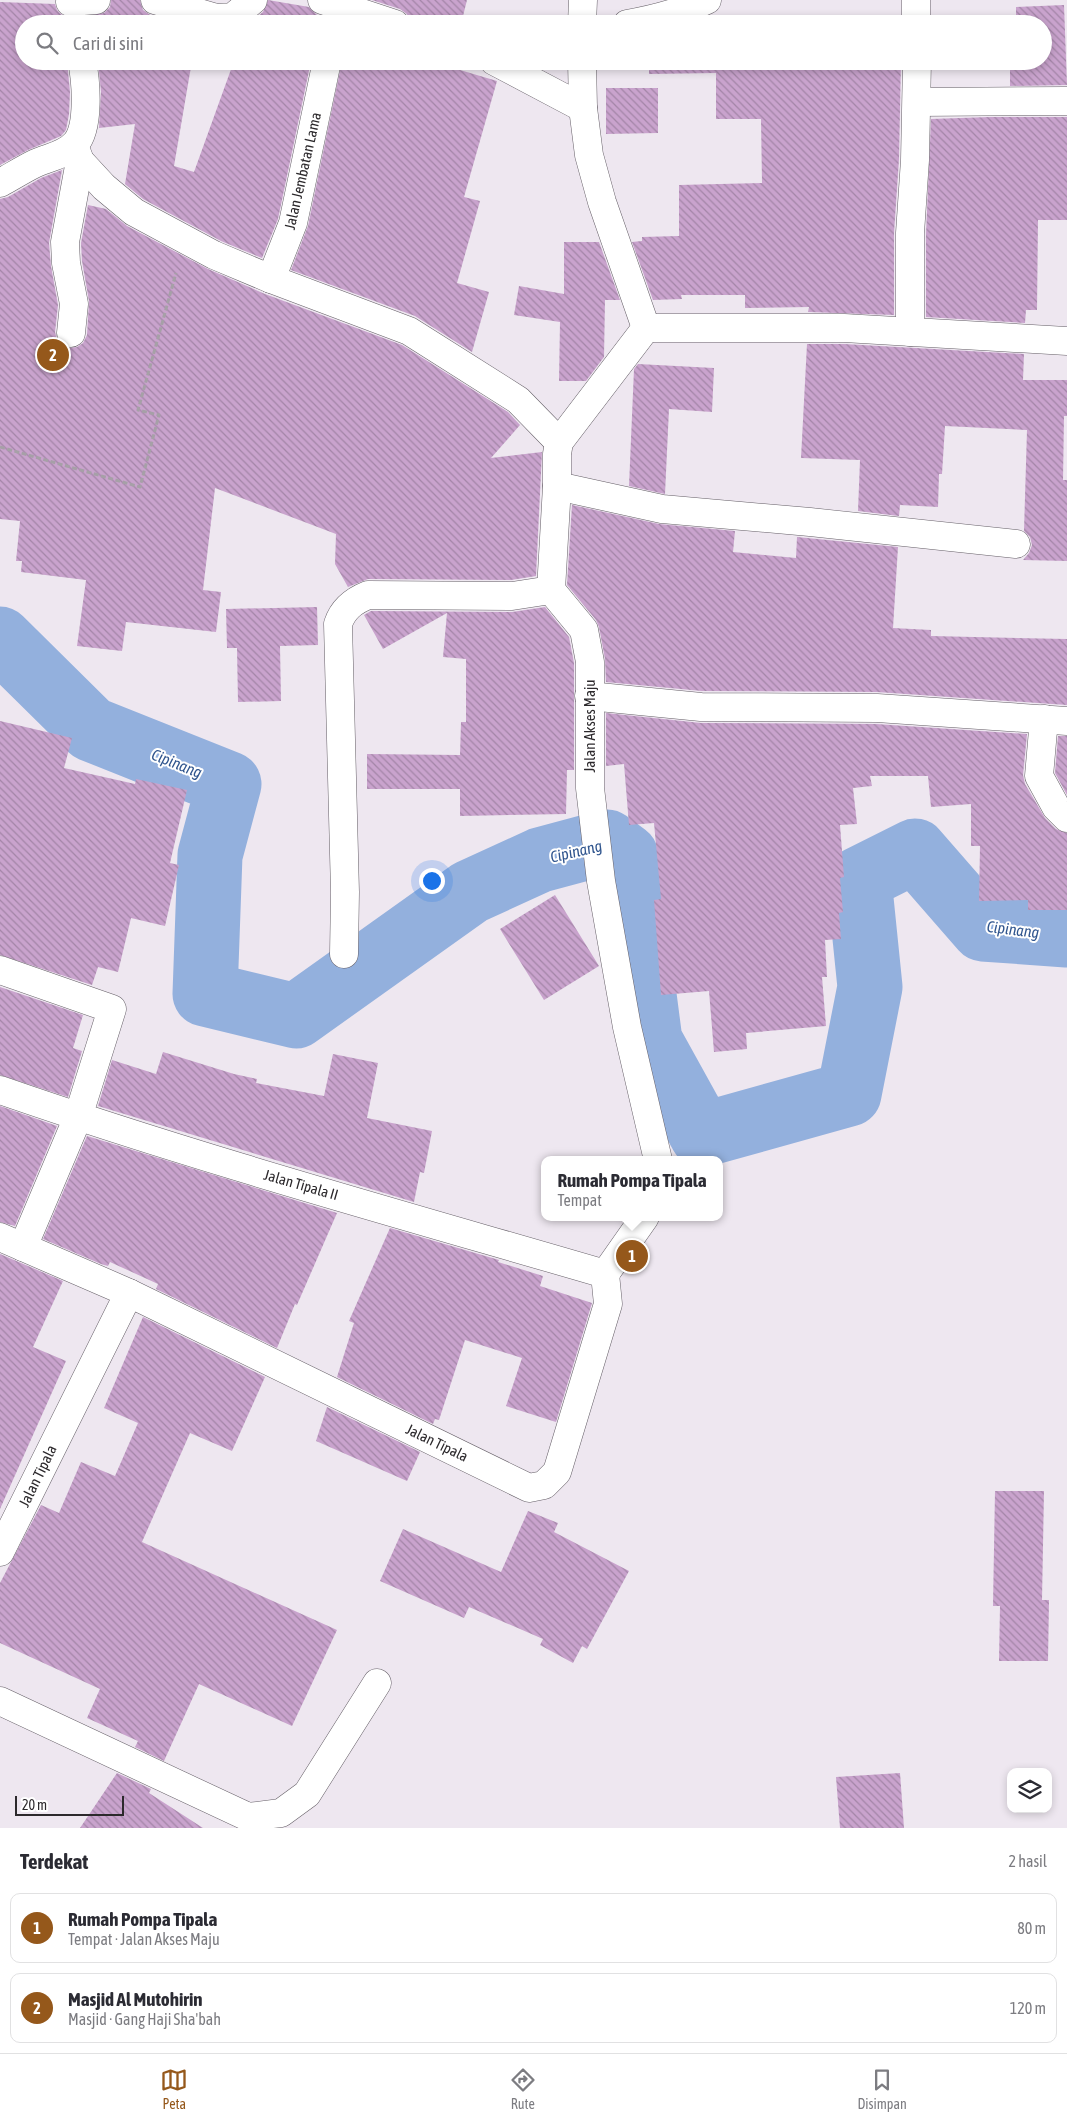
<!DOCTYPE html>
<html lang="id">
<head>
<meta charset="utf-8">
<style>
	:root { --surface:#fff; --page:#f2f2f3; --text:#2b2b33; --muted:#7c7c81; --line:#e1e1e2; --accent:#95581b }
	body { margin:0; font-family:"Asap Condensed",sans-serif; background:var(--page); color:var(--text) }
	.controls { position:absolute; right:15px; bottom:15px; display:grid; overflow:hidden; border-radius:10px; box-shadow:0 2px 8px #0003 }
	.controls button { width:45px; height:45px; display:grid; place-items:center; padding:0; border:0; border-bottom:1px solid var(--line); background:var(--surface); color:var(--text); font:25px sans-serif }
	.scale { position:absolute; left:15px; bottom:12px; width:109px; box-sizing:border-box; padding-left:5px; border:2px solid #2c292c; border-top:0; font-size:14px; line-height:18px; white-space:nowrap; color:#2c292c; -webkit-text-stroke:4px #fff; paint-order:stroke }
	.you { position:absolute; left:431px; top:880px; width:18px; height:18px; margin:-12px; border:4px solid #fff; border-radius:50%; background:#1a73e8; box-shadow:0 0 0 8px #1a73e833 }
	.badge { display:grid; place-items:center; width:32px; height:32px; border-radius:50%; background:var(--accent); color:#fff; font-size:16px; font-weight:700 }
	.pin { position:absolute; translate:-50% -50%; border:2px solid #fff; box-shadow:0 1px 5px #0006 }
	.popup { position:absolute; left:541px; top:1156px; width:182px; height:65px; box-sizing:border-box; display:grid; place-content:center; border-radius:10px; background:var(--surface); filter:drop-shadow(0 1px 4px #0005); font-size:16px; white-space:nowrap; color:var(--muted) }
	.popup b { font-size:19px; color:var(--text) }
	.popup::after { content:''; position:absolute; left:50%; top:100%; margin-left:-10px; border:10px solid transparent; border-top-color:var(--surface) }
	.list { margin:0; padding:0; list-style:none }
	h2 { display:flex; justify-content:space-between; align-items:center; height:65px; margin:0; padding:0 20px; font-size:21px }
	h2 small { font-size:16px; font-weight:400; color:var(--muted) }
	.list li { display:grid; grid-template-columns:32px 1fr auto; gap:15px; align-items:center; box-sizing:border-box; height:70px; margin:0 10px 10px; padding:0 10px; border:1px solid var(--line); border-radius:10px }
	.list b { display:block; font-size:19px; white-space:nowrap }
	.list p { margin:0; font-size:16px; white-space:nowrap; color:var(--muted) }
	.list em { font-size:16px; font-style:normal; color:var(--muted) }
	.icon { flex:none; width:28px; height:28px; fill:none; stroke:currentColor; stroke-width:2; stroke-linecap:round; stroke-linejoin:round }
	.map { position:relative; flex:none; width:1067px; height:1828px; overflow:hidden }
	.search { position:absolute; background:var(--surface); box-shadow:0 2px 8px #0003; left:15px; right:15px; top:15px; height:55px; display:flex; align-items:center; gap:12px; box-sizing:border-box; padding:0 18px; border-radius:28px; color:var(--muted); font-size:19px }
	.sheet { height:225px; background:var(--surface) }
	nav { display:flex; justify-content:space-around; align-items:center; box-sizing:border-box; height:70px; border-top:1px solid var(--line); background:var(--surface); font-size:14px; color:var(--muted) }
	nav a { display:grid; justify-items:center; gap:2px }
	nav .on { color:var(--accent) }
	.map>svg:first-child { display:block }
</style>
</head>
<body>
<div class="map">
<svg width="1067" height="1828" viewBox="0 0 1067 1828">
	<defs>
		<pattern id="building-back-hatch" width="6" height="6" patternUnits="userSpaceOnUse" patternTransform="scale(1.25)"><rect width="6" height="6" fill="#c9a3cd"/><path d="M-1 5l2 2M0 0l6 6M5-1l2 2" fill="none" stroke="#a385a7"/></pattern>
	</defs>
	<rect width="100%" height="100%" fill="#eee7f0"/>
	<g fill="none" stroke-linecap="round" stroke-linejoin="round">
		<polyline stroke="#93b0dd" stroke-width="65" points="0,639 91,729 229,784 210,855 205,994 296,1016 470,892 540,860 607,842 626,856 650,1041 702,1135 849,1094 870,987 859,879 915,851 983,929 1067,935"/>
	</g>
	<g fill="url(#building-back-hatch)">
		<polygon points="111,0 140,0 143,10 150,15 180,24 24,24 24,61 67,61 70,92 69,114 66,130 61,136 28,150 0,165 0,2 55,4 57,10 63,16 71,18 104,13 110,7"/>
		<polygon points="268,0 309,7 317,15 344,24 249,24 263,12"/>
		<polygon points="372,0 467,0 461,24 410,24 407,14 400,9"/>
		<polygon points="1064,5 1067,85 1010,86 1010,61 1043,61 1043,24 1008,24 1008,17 1016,17 1016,7"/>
		<polygon points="711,15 729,15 729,24 691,24"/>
		<polygon points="98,61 192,61 174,166 194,172 234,61 311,61 278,219 262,258 221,241 143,199 125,184 135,124 99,128 101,92"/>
		<polygon points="342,61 461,61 460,70 497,81 464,197 480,201 457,283 489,292 472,352 415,316 291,270 308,226"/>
		<polygon points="649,61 901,61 899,159 894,233 894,315 808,312 809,307 745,308 745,295 681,295 682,299 653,300 632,242 642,241 642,237 679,236 679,185 762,183 761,119 716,119 716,73 649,74"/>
		<polygon points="606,88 658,88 658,133 606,134"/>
		<polygon points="990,117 1067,117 1067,220 1038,220 1037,310 1026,310 1025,323 926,317 926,234 931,119"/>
		<polygon points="62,170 49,243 51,266 58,305 55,332 57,340 61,345 69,348 77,347 83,343 87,335 89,301 82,261 81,243 88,205 106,209 127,226 208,269 265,294 402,345 508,412 520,425 491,458 542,452 536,576 511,580 368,579 348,587 335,564 336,534 215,488 203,590 221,592 216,632 126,622 122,651 77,646 86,580 21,572 22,561 16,561 20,521 0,519 0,199 8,197 41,178"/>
		<polygon points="564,242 599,242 620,300 605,300 604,357 586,381 559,381 560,322 514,315 519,286 564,294"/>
		<polygon points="807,344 844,344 1024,354 1023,380 1067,380 1067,416 1064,416 1063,480 1067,480 1067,561 1023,560 1029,553 1032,545 1030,537 1024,531 1027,430 945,426 942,474 939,474 938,507 900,505 899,516 858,511 860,460 801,458"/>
		<polygon points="638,364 714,368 712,412 669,409 665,494 629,486 634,369"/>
		<polygon points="572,505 659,524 735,531 733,552 796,558 797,537 898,547 893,628 931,630 931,636 1067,639 1067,705 877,692 702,691 606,682 605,659 599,627 596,620 567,585"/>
		<polygon points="317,607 318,645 280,646 281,701 238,702 237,648 227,648 226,609"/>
		<polygon points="545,607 569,637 574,663 574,770 567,770 566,814 460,816 460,789 367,789 367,754 460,755 461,722 466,722 466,659 443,657 447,613 383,649 364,615 371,611 512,612"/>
		<polygon points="606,713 701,723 876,724 1027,734 1023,775 1025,784 1045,818 1056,829 1067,833 1067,910 1028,910 1028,900 979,901 980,846 971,846 971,804 931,807 928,776 870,776 872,786 853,788 857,824 840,825 844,877 840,878 843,912 839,913 841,939 825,940 827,977 822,977 826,1026 746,1033 747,1049 714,1052 709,991 661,995 654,900 661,899 654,823 629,825 624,764 606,766"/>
		<polygon points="0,721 72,738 64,768 135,784 136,779 187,790 170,863 179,865 165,926 131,918 118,972 98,967 92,985 0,955"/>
		<polygon points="1058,736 1067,736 1067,795 1055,773"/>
		<polygon points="555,895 599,966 544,1000 500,929"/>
		<polygon points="0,987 83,1015 73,1048 82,1051 68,1097 0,1075"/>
		<polygon points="163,1052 234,1074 257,1079 256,1083 324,1096 333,1054 378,1063 367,1118 432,1131 424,1173 420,1172 414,1202 98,1106 112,1060 156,1074"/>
		<polygon points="0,1106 57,1126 15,1226 0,1222"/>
		<polygon points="87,1136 337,1213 297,1305 295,1304 277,1348 156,1289 158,1284 110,1262 108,1266 101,1264 43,1239"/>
		<polygon points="390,1228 499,1260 498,1262 543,1276 540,1286 592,1303 556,1422 506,1406 522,1358 465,1340 439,1420 435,1419 433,1424 337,1377 354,1323 349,1321"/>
		<polygon points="0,1254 63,1281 33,1347 66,1361 0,1509"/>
		<polygon points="143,1317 265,1377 232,1451 190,1433 142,1542 337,1630 292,1726 199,1684 164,1761 135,1747 138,1741 87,1718 100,1689 0,1643 0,1583 41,1505 59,1513 81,1462 115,1476 138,1423 104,1408"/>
		<polygon points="327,1407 420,1452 407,1481 316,1441"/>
		<polygon points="995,1491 1044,1491 1042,1600 1049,1600 1048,1661 999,1661 1000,1606 993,1606"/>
		<polygon points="528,1511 558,1523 554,1532 629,1571 587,1649 582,1646 573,1663 540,1645 543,1639 469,1607 464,1618 380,1581 403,1529 501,1572"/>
		<polygon points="117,1773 151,1789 149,1793 203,1828 80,1828"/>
		<polygon points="900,1773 904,1828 840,1828 836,1777"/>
	</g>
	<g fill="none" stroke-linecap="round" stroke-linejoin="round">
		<g stroke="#655f67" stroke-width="29">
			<g id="minor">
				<polyline points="155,0 216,18 233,17 253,0"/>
				<polyline points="322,0 395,24"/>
				<polyline points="916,0 916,24"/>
				<polyline points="70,2 96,0"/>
				<polyline points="582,24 583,0"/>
				<path d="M627,24C655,19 682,12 707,0"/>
				<polyline points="494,61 583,108"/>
				<polyline points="582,61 583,108 589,155 602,202 646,328"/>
				<polyline points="917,102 1067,101"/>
				<polyline points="74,145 80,161 104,187 134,212 214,255 271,279 409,331 518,400 559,442"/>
				<path d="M0,183C11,177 22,170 34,164C48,157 64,156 75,144C90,128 86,81 82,61"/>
				<polyline points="271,279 293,223 327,61"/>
				<polyline points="646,328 559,442 557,454 557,486 551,590 584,630 590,662 590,788 601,881 627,1027 658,1160"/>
				<polyline points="646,328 844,328 1067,341"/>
				<polyline points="910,332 910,233 915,160 917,61"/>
				<polyline points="71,333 74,304 66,263 65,242 80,161"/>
				<polyline points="557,486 662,509 810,522 1016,544"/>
				<polyline points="589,696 701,707 877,708 1067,721"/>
				<polyline points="1044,719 1039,776 1056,807 1067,818"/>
				<path d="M344,954L345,892L338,624C343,609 353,601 368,595L512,596L551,590"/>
				<polyline points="0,970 112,1009 78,1117 23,1247"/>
				<path d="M0,1090C199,1159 403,1215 605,1274"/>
				<polyline points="0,1237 129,1293 529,1488 544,1485 557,1472 608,1304 605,1274"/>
				<polyline points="605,1274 645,1217"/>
				<polyline points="0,1552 129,1293"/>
				<polyline points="0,1701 248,1817 281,1813 307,1794 377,1683"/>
			</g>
		</g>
		<polyline stroke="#a6a0a7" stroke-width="3" stroke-dasharray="5 2.5" stroke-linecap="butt" points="0,447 140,487 159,415 138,410 176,273"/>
		<use href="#minor" stroke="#fff" stroke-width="28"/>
	</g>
	<g text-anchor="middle" stroke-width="4" stroke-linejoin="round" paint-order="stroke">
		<g font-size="15" fill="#2c292c" stroke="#fff">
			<text transform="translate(303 171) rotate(-77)" y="5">Jalan Jembatan Lama</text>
			<text transform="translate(590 726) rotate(-90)" y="5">Jalan Akses Maju</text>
			<text transform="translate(301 1185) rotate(16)" y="5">Jalan Tipala II</text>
			<text transform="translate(437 1443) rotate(26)" y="5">Jalan Tipala</text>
			<text transform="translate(38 1476) rotate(-64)" y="5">Jalan Tipala</text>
		</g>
		<g font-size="16" font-style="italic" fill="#30558e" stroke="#fff">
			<text transform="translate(177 763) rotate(22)" y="6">Cipinang</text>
			<text transform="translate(576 851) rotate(-13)" y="6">Cipinang</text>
			<text transform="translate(1013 929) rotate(7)" y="6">Cipinang</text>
		</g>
	</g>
</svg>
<div class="controls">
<button><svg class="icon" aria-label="layers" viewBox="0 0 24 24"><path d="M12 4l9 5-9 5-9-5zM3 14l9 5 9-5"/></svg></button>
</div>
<div class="scale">20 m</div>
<div class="you"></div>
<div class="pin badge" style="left:632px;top:1256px">1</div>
<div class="popup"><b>Rumah Pompa Tipala</b>Tempat</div>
<div class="pin badge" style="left:53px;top:355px">2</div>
<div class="search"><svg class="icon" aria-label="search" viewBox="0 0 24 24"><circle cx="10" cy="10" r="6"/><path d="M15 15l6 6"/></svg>Cari di sini</div>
</div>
<section class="sheet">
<h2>Terdekat<small>2 hasil</small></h2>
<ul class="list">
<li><span class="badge">1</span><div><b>Rumah Pompa Tipala</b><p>Tempat · Jalan Akses Maju</p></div><em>80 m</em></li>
<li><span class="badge">2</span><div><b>Masjid Al Mutohirin</b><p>Masjid · Gang Haji Sha'bah</p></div><em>120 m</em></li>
</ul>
</section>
<nav>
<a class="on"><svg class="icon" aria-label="map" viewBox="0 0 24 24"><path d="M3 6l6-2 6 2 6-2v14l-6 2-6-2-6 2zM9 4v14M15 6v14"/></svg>Peta</a>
<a><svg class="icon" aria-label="directions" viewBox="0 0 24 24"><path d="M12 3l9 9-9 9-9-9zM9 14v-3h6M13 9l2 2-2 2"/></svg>Rute</a>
<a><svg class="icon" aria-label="saved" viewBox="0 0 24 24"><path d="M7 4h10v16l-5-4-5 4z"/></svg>Disimpan</a>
</nav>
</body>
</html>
